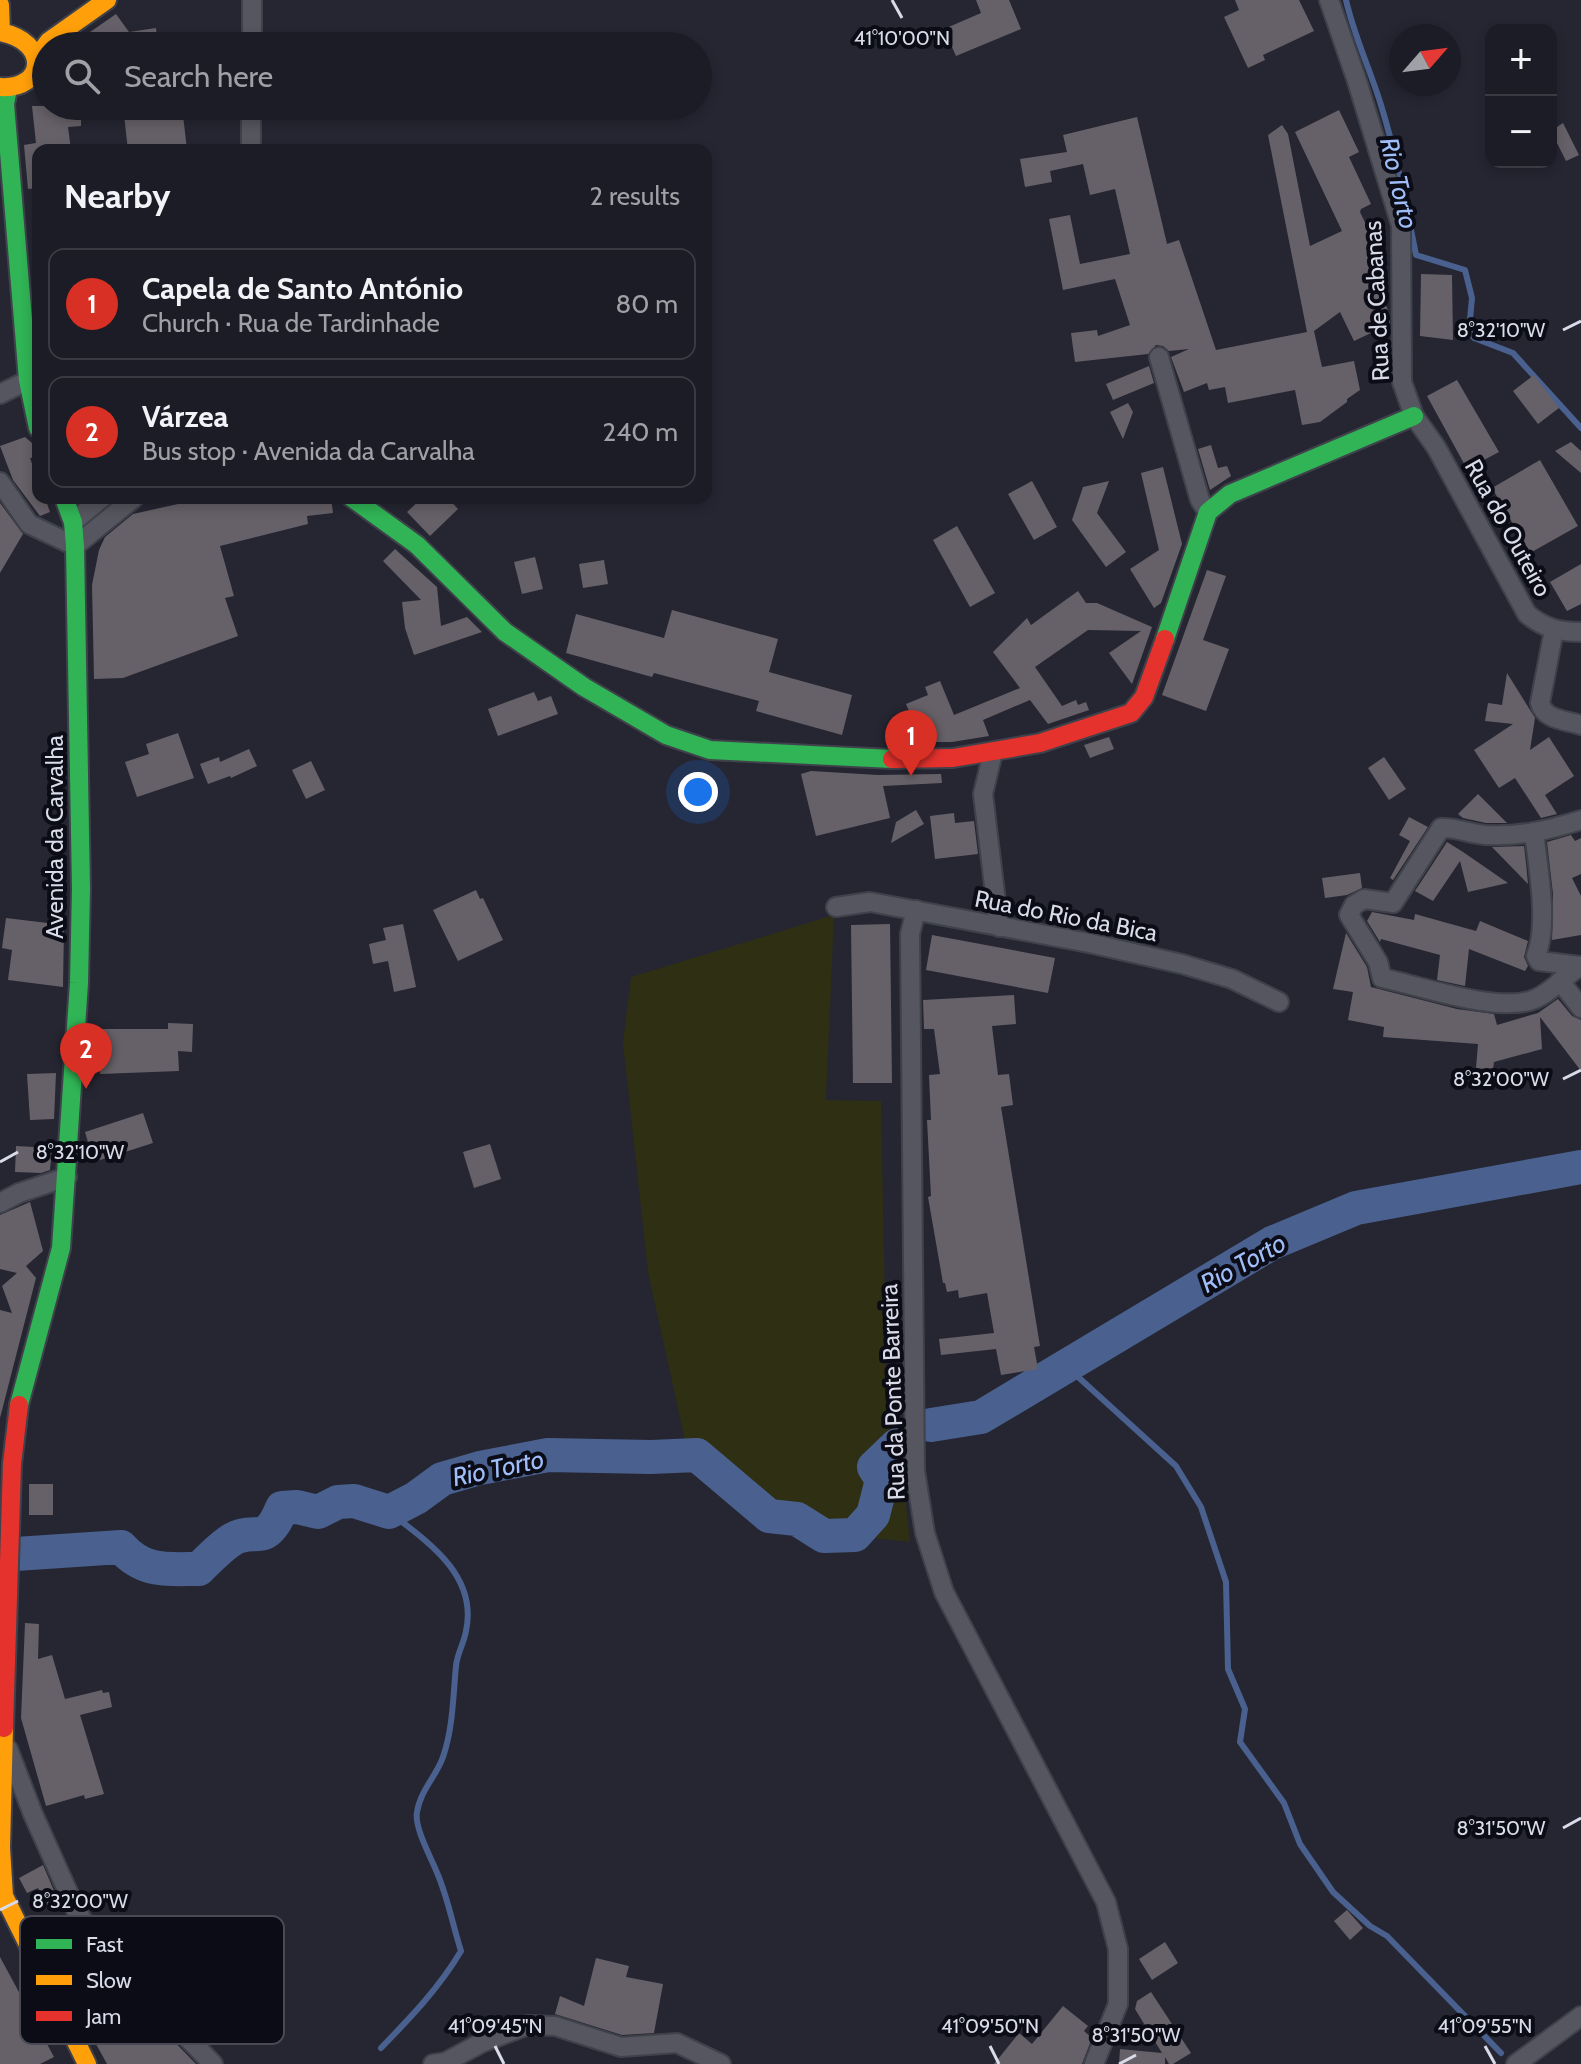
<!DOCTYPE html>
<html lang="en">
<head>
<meta charset="utf-8">
<style>
	:root { --surface:#1c1c26; --page:#292932; --text:#f1f3f6; --muted:#a0a1a7; --line:#3a3a43; --accent:#d93025 }
	body { margin:0; font-family:Cabin,sans-serif; background:var(--page); color:var(--text) }
	.controls { position:absolute; right:24px; top:24px; display:grid; overflow:hidden; border-radius:16px; box-shadow:0 4px 12px #0003 }
	.controls button { width:72px; height:72px; display:grid; place-items:center; padding:0; border:0; border-bottom:2px solid var(--line); background:var(--surface); color:var(--text); font:40px sans-serif }
	.compass { position:absolute; left:1389px; top:24px; width:72px; height:72px; border-radius:50%; background:var(--surface); box-shadow:0 4px 12px #0003; rotate:62deg }
	.you { position:absolute; left:698px; top:792px; width:28px; height:28px; margin:-20px; border:6px solid #fff; border-radius:50%; background:#1a73e8; box-shadow:0 0 0 12px #1a73e833 }
	.badge { display:grid; place-items:center; width:52px; height:52px; border-radius:50%; background:var(--accent); color:#fff; font-size:26px; font-weight:700 }
	.pin { position:absolute; translate:-50% -66px; filter:drop-shadow(0 2px 4px #0008) }
	.pin::after { content:''; position:absolute; top:42px; width:28px; height:24px; background:inherit; clip-path:polygon(0 0,100% 0,50% 100%) }
	.list { margin:0; padding:0; list-style:none }
	h2 { display:flex; justify-content:space-between; align-items:center; height:104px; margin:0; padding:0 32px; font-size:34px }
	h2 small { font-size:26px; font-weight:400; color:var(--muted) }
	.list li { display:grid; grid-template-columns:52px 1fr auto; gap:24px; align-items:center; box-sizing:border-box; height:112px; margin:0 16px 16px; padding:0 16px; border:2px solid var(--line); border-radius:16px }
	.list b { display:block; font-size:30px; white-space:nowrap }
	.list p { margin:0; font-size:26px; white-space:nowrap; color:var(--muted) }
	.list em { font-size:26px; font-style:normal; color:var(--muted) }
	.icon { flex:none; width:44px; height:44px; fill:none; stroke:currentColor; stroke-width:2; stroke-linecap:round; stroke-linejoin:round }
	.map { position:relative; flex:none; width:1581px; height:2064px; overflow:hidden }
	.search { position:absolute; background:var(--surface); box-shadow:0 4px 12px #0003; left:32px; top:32px; width:680px; height:88px; display:flex; align-items:center; gap:20px; box-sizing:border-box; padding:0 28px; border-radius:44px; color:var(--muted); font-size:30px }
	.panel { position:absolute; background:var(--surface); box-shadow:0 4px 12px #0003; left:32px; top:144px; width:680px; height:360px; border-radius:16px }
	.map>svg:first-child { display:block }
</style>
</head>
<body>
<div class="map">
<svg width="1581" height="2064" viewBox="0 0 1581 2064">
	<rect width="100%" height="100%" fill="#252632"/>
	<polygon fill="#2f2f14" points="834,915 826,1100 881,1101 887,1408 896,1412 910,1542 846,1535 724,1481 694,1445 686,1445 648,1272 623,1043 631,977"/>
	<g fill="none" stroke-linecap="round" stroke-linejoin="round">
		<g stroke="#4a618f" stroke-width="6">
			<path d="M1346,0C1354,36 1370,69 1381,105C1396,154 1406,204 1416,255L1465,270L1472,298L1469,330L1474,338L1513,353L1581,428"/>
			<polyline points="1066,1366 1176,1466 1201,1507 1226,1582 1228,1669 1245,1709 1240,1742 1284,1803 1300,1844 1333,1892 1370,1926 1387,1936 1501,2053"/>
			<path d="M381,2048C411,2017 439,1988 461,1951C453,1926 448,1899 438,1875C432,1859 414,1828 417,1812C420,1791 437,1775 443,1757C453,1728 453,1697 456,1666C457,1654 464,1643 466,1631C478,1575 428,1542 389,1512"/>
		</g>
		<g stroke="#4a618f" stroke-width="34">
			<polyline points="931,1425 981,1417 1272,1243 1356,1208 1581,1167"/>
			<path d="M0,1555L121,1547C144,1573 167,1569 199,1569C209,1559 220,1547 233,1539C256,1526 265,1549 282,1508L297,1507L318,1512L338,1502L354,1501L389,1512L416,1498L442,1479L480,1468L548,1455L651,1457L697,1455L769,1516L797,1519L824,1536L855,1535L873,1515L882,1480L874,1467L897,1445"/>
		</g>
	</g>
	<g fill="#666168">
		<polygon points="976,0 1009,0 1021,29 956,56 944,29 981,13"/>
		<polygon points="1235,0 1299,0 1314,31 1263,55 1265,60 1248,68 1224,17 1239,10"/>
		<polygon points="116,14 129,32 156,28 158,46 70,46"/>
		<polygon points="32,106 98,106 81,118 81,126 68,127 71,150 38,150 38,188 28,189 24,145 36,143"/>
		<polygon points="123,106 182,106 187,150 128,150"/>
		<polygon points="1339,110 1359,152 1349,157 1371,204 1361,209 1360,212 1384,262 1368,269 1390,314 1390,324 1354,341 1340,312 1314,331 1322,367 1354,361 1360,390 1347,399 1347,402 1320,422 1302,425 1295,390 1228,403 1225,387 1209,390 1207,383 1184,392 1171,357 1189,349 1169,351 1163,346 1156,345 1148,354 1075,362 1071,333 1097,330 1098,336 1130,325 1115,279 1063,290 1049,219 1070,215 1080,264 1130,254 1115,189 1090,195 1083,164 1050,171 1052,182 1025,187 1020,159 1067,152 1063,135 1137,117 1167,244 1179,240 1216,350 1307,332 1268,135 1282,125 1288,134 1310,246 1342,231 1295,132"/>
		<polygon points="1563,123 1579,155 1566,161 1551,131"/>
		<polygon points="1421,274 1452,275 1453,340 1420,336"/>
		<polygon points="1149,366 1154,383 1113,400 1106,384"/>
		<polygon points="1534,375 1559,408 1538,424 1513,391"/>
		<polygon points="1457,380 1499,452 1467,469 1427,396"/>
		<polygon points="1128,403 1133,412 1123,439 1110,412"/>
		<polygon points="25,437 32,443 38,444 38,457 30,458 38,480 38,498 45,498 50,512 40,516 13,480 0,446"/>
		<polygon points="1571,442 1581,451 1581,473 1555,451"/>
		<polygon points="1211,445 1218,468 1227,466 1231,476 1210,490 1198,449"/>
		<polygon points="1540,460 1578,526 1530,553 1492,488"/>
		<polygon points="1163,467 1182,544 1161,603 1154,608 1130,569 1159,550 1141,473"/>
		<polygon points="1032,481 1057,527 1034,540 1008,494"/>
		<polygon points="1109,481 1097,513 1126,552 1106,567 1072,520 1083,487"/>
		<polygon points="205,498 209,498 210,502 225,498 257,498 258,502 292,498 331,498 333,513 307,516 308,524 220,546 234,596 225,598 238,636 123,678 94,679 92,585 99,550 105,537 133,514"/>
		<polygon points="422,498 448,498 458,509 430,536 407,512"/>
		<polygon points="0,503 23,534 0,573"/>
		<polygon points="957,526 995,593 970,607 933,540"/>
		<polygon points="395,549 437,587 441,626 467,617 482,632 414,655 405,628 402,602 421,600 383,561"/>
		<polygon points="535,557 543,589 522,594 514,562"/>
		<polygon points="604,560 608,584 583,588 579,564"/>
		<polygon points="1581,564 1581,604 1567,611 1550,582"/>
		<polygon points="1207,570 1226,576 1203,640 1229,649 1206,711 1162,695"/>
		<polygon points="1078,591 1086,603 1097,603 1152,627 1132,684 1109,653 1141,631 1088,630 1035,667 1062,706 1076,700 1078,705 1086,702 1089,710 1048,724 1030,700 983,720 989,736 952,742 922,742 906,704 928,695 925,687 940,681 954,715 1020,688 993,652 1027,618 1031,625"/>
		<polygon points="672,610 778,639 769,672 852,695 842,735 756,711 759,701 654,673 652,677 566,653 576,614 664,638"/>
		<polygon points="1507,673 1535,718 1530,750 1549,737 1574,776 1545,795 1557,814 1541,818 1515,778 1499,788 1474,750 1513,724 1485,721 1488,703 1502,705"/>
		<polygon points="534,692 538,701 551,696 558,714 498,736 488,709"/>
		<polygon points="178,733 194,778 137,797 125,762 149,754 146,744"/>
		<polygon points="1109,737 1114,749 1090,758 1084,745"/>
		<polygon points="249,749 257,766 231,778 230,776 208,784 200,764 219,757 220,762"/>
		<polygon points="1384,757 1406,789 1389,800 1368,768"/>
		<polygon points="311,761 325,790 306,799 292,770"/>
		<polygon points="811,771 878,775 941,774 942,783 883,786 890,818 816,836 801,774"/>
		<polygon points="1478,794 1507,823 1486,823 1463,818 1458,814"/>
		<polygon points="916,810 924,824 891,843 896,822"/>
		<polygon points="954,813 955,823 974,821 978,854 935,859 930,816"/>
		<polygon points="1409,817 1428,827 1393,880 1390,878 1410,841 1399,835"/>
		<polygon points="1571,835 1575,841 1581,838 1581,874 1572,878 1581,896 1581,935 1552,940 1553,894 1547,842"/>
		<polygon points="1447,842 1463,852 1508,883 1468,892 1460,861 1433,901 1415,891"/>
		<polygon points="1524,846 1526,863 1528,884 1492,847"/>
		<polygon points="1360,873 1362,888 1347,895 1325,898 1322,878"/>
		<polygon points="476,890 480,899 483,898 503,940 458,961 433,910"/>
		<polygon points="1372,912 1414,920 1415,914 1476,931 1480,921 1528,941 1524,957 1528,966 1525,971 1469,949 1465,986 1437,980 1440,955 1381,939 1380,942 1367,921"/>
		<polygon points="6,918 64,925 63,987 8,980 12,950 2,948"/>
		<polygon points="403,924 416,987 394,992 388,961 373,964 369,944 386,940 383,928"/>
		<polygon points="890,924 892,1083 853,1083 851,925"/>
		<polygon points="1346,933 1367,967 1371,987 1457,1009 1494,1014 1497,1025 1538,1013 1558,999 1572,1016 1581,1020 1581,1071 1540,1017 1542,1049 1494,1062 1493,1070 1476,1068 1478,1044 1383,1037 1384,1027 1348,1020 1353,992 1333,989"/>
		<polygon points="932,935 1055,958 1048,993 926,970"/>
		<polygon points="1014,995 1016,1024 992,1026 998,1075 1009,1074 1013,1105 1001,1107 1040,1346 1034,1347 1038,1369 1001,1375 996,1349 941,1355 939,1339 994,1333 987,1293 959,1298 958,1290 947,1292 945,1283 943,1283 928,1197 931,1196 927,1120 931,1120 929,1075 940,1074 934,1029 924,1029 923,1000"/>
		<polygon points="168,1023 193,1024 192,1052 178,1051 179,1071 100,1074 100,1029 168,1029"/>
		<polygon points="56,1073 54,1119 30,1120 27,1074"/>
		<polygon points="143,1113 153,1143 94,1162 85,1132"/>
		<polygon points="490,1144 501,1179 474,1188 463,1152"/>
		<polygon points="16,1146 52,1148 50,1170 41,1173 15,1172"/>
		<polygon points="30,1202 43,1251 26,1266 36,1278 0,1418 0,1310 12,1313 2,1286 17,1273 0,1269 0,1215"/>
		<rect x="29" y="1484" width="24" height="31"/>
		<polygon points="25,1623 39,1624 38,1659 52,1655 65,1699 102,1690 103,1693 109,1692 112,1707 80,1715 104,1794 85,1799 84,1795 46,1806 21,1718"/>
		<polygon points="43,1865 58,1900 47,1906 38,1888 27,1893 19,1878"/>
		<polygon points="1347,1910 1363,1928 1350,1940 1334,1921"/>
		<polygon points="1165,1942 1178,1963 1152,1980 1139,1959"/>
		<polygon points="0,1957 54,2057 40,2064 0,2064"/>
		<polygon points="596,1958 629,1966 626,1977 663,1984 654,2033 622,2035 555,2014 560,1996 584,2006"/>
		<polygon points="1151,1992 1191,2053 1173,2064 1169,2064 1165,2057 1165,2064 1119,2064 1120,2049 1162,2053 1135,2009 1137,2001"/>
		<polygon points="1063,2006 1088,2026 1084,2031 1092,2038 1082,2064 994,2064 1019,2033 1032,2044"/>
		<polygon points="115,2008 126,2028 133,2020 148,2036 159,2026 196,2064 107,2064 85,2024"/>
	</g>
	<g fill="none" stroke-linecap="round" stroke-linejoin="round">
		<g stroke="#3f414b" stroke-width="22">
			<g id="street">
				<path d="M1329,0L1357,81L1401,225L1402,382L1414,416L1436,447L1527,614C1544,628 1559,632 1581,632"/>
				<polyline points="252,46 252,0"/>
				<polyline points="251,150 251,106"/>
				<polyline points="1159,357 1200,500 1208,512"/>
				<polyline points="0,394 37,376"/>
				<polyline points="0,482 29,524 75,546 134,498"/>
				<polyline points="73,522 102,498"/>
				<path d="M1554,630L1540,703C1544,720 1566,720 1581,725"/>
				<polyline points="993,752 983,794 999,927"/>
				<path d="M1581,820C1549,830 1519,837 1485,835C1470,834 1457,827 1441,828L1393,903L1364,899L1354,905L1349,915L1378,962L1382,978C1421,986 1499,1014 1535,999C1552,992 1565,975 1581,966"/>
				<path d="M1534,832C1538,867 1549,924 1536,956L1539,961L1580,966"/>
				<polyline points="836,907 870,902 1089,943 1182,964 1232,979 1279,1002"/>
				<polyline points="916,910 910,934 915,1471 925,1533 944,1592 1106,1902 1118,1949 1118,2004 1094,2064"/>
				<polyline points="1560,981 1581,1008"/>
				<polyline points="0,1203 19,1193 67,1177"/>
				<polyline points="8,1749 33,1814 76,1910 101,1949 213,2064"/>
				<polyline points="433,2064 446,2062 481,2043 528,2025 555,2026 621,2047 677,2043 721,2064"/>
				<polyline points="1516,2064 1581,2016"/>
			</g>
		</g>
		<g stroke="#3f414b" stroke-width="22">
			<g id="fast">
				<polyline points="8,89 5,104 28,380 38,428"/>
				<polyline points="352,498 417,545 505,632 584,687 666,735 710,750 892,759"/>
				<polyline points="1165,639 1208,512 1230,494 1414,416"/>
				<polyline points="19,1405 61,1248 79,983 81,889 75,546 73,522 64,498"/>
			</g>
		</g>
		<g stroke="#3f414b" stroke-width="22">
			<g id="slow">
				<polyline points="0,5 1,32"/>
				<path d="M0,32C50,41 46,90 0,87"/>
				<polyline points="36,58 49,41 107,0"/>
				<polyline points="4,1728 1,1848 4,1896 87,2064"/>
			</g>
		</g>
		<g stroke="#3f414b" stroke-width="22">
			<g id="jam">
				<polyline points="892,759 953,758 1040,743 1131,713 1144,697 1165,639"/>
				<polyline points="4,1728 12,1464 19,1405"/>
			</g>
		</g>
		<use href="#street" stroke="#55565f" stroke-width="18"/>
		<use href="#fast" stroke="#30b455" stroke-width="18"/>
		<use href="#slow" stroke="#ff9f0a" stroke-width="18"/>
		<use href="#jam" stroke="#e5322d" stroke-width="18"/>
	</g>
	<path fill="none" stroke="#d9dbe9" stroke-width="3" d="M892,0L902,18M1563,330L1581,321M1563,1079L1581,1070M0,1162L18,1152M1563,1828L1581,1818M0,1910L18,1901M495,2046L504,2064M990,2046L999,2064M1485,2046L1495,2064M1119,2064L1136,2055"/>
	<g text-anchor="middle" stroke-width="8" stroke-linejoin="round" paint-order="stroke">
		<g font-size="24" fill="#d9dbe9" stroke="#0b0c15">
			<text transform="translate(1377 301) rotate(-93)" y="8">Rua de Cabanas</text>
			<text transform="translate(1508 528) rotate(61)" y="8">Rua do Outeiro</text>
			<text transform="translate(55 837) rotate(-90)" y="8">Avenida da Carvalha</text>
			<text transform="translate(1066 916) rotate(11)" y="8">Rua do Rio da Bica</text>
			<text transform="translate(893 1392) rotate(-92)" y="8">Rua da Ponte Barreira</text>
		</g>
		<g font-size="26" font-style="italic" fill="#9fbef9" stroke="#0b0c15">
			<text transform="translate(1399 183) rotate(77)" y="9">Rio Torto</text>
			<text transform="translate(1243 1263) rotate(-29)" y="9">Rio Torto</text>
			<text transform="translate(498 1468) rotate(-12)" y="9">Rio Torto</text>
		</g>
	</g>
	<rect x="20" y="1916" width="264" height="128" rx="12" fill="#0b0c15" stroke="#494a55" stroke-width="2"/>
	<rect x="36" y="1939" width="36" height="10" fill="#30b455"/>
	<rect x="36" y="1975" width="36" height="10" fill="#ff9f0a"/>
	<rect x="36" y="2011" width="36" height="10" fill="#e5322d"/>
	<g font-size="22" fill="#d9dbe9">
		<text x="86" y="1952">Fast</text>
		<text x="86" y="1988">Slow</text>
		<text x="86" y="2024">Jam</text>
	</g>
	<g font-size="20" text-anchor="middle" fill="#d9dbe9" stroke="#0b0c15" stroke-width="8" stroke-linejoin="round" paint-order="stroke">
		<text x="902" y="45">41°10'00"N</text>
		<text x="1501" y="337">8°32'10"W</text>
		<text x="1501" y="1086">8°32'00"W</text>
		<text x="80" y="1159">8°32'10"W</text>
		<text x="1501" y="1835">8°31'50"W</text>
		<text x="80" y="1908">8°32'00"W</text>
		<text x="495" y="2033">41°09'45"N</text>
		<text x="990" y="2033">41°09'50"N</text>
		<text x="1485" y="2033">41°09'55"N</text>
		<text x="1136" y="2042">8°31'50"W</text>
	</g>
</svg>
<div class="controls">
<button>+</button>
<button>−</button>
</div>
<svg class="compass" viewBox="-18 -18 36 36"><path d="M0-13l5 13h-10z" fill="#e53935"/><path d="M0 13l5-13h-10z" fill="#a0a1a7"/></svg>
<div class="you"></div>
<div class="pin badge" style="left:911px;top:776px">1</div>
<div class="pin badge" style="left:86px;top:1089px">2</div>
<div class="search"><svg class="icon" aria-label="search" viewBox="0 0 24 24"><circle cx="10" cy="10" r="6"/><path d="M15 15l6 6"/></svg>Search here</div>
<section class="panel">
<h2>Nearby<small>2 results</small></h2>
<ul class="list">
<li><span class="badge">1</span><div><b>Capela de Santo António</b><p>Church · Rua de Tardinhade</p></div><em>80 m</em></li>
<li><span class="badge">2</span><div><b>Várzea</b><p>Bus stop · Avenida da Carvalha</p></div><em>240 m</em></li>
</ul>
</section>
</div>
</body>
</html>
